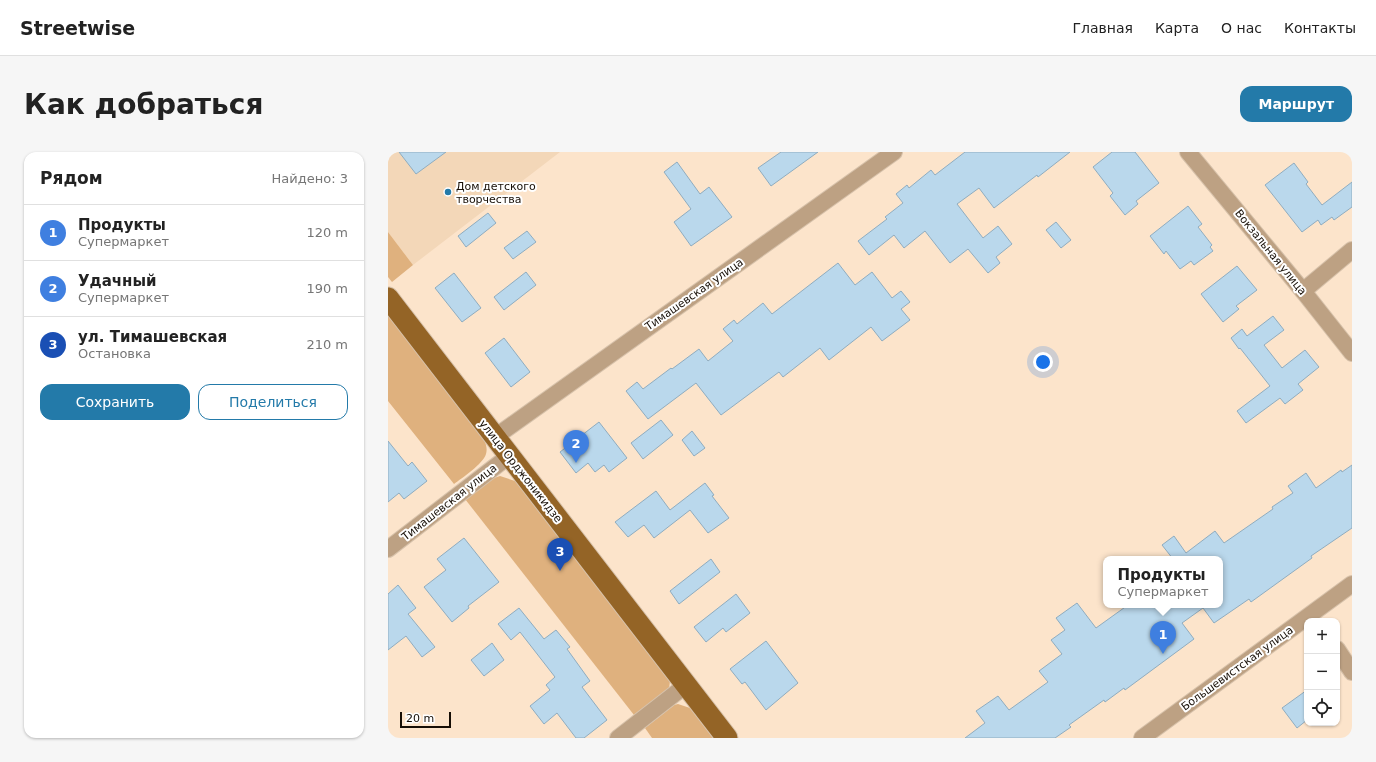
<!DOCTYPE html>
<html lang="ru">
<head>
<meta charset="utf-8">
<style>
	:root { --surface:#fff; --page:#f6f6f6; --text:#222; --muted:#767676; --line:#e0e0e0; --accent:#237aa9 }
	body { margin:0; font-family:"DejaVu Sans",sans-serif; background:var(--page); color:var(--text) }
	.controls { position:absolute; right:12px; bottom:12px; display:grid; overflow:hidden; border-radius:8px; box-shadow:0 1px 3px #0004 }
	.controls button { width:36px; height:36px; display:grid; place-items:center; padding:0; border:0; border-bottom:1px solid var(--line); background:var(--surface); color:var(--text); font:20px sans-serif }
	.scale { position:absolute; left:12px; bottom:10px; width:51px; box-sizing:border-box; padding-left:4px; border:2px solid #160e06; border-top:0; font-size:11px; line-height:14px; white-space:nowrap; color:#160e06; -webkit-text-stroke:3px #fff; paint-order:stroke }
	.you { position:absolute; left:655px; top:210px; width:14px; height:14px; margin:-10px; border:3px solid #fff; border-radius:50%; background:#1a73e8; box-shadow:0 0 0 6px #1a73e833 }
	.badge { display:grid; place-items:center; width:26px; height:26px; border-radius:50%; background:var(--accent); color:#fff; font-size:13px; font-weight:700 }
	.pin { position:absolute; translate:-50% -33px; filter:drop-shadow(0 1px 2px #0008) }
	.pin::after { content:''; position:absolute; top:21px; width:14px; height:12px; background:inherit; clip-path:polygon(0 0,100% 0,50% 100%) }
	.popup { position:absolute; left:715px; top:404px; width:120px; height:52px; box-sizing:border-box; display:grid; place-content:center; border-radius:8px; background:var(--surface); filter:drop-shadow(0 1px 3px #0005); font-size:13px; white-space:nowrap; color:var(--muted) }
	.popup b { font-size:15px; color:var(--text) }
	.popup::after { content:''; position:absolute; left:50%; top:100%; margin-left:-8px; border:8px solid transparent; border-top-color:var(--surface) }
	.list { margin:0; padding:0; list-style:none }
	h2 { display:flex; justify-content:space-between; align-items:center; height:52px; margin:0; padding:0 16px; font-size:17px }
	h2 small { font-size:13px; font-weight:400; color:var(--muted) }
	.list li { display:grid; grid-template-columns:26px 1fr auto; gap:12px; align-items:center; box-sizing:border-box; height:56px; padding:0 16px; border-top:1px solid var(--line) }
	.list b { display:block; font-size:15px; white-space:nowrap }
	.list p { margin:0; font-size:13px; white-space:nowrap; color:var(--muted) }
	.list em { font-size:13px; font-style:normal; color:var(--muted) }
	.actions { display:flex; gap:8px; padding:12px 16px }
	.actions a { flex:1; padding:9px 0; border:1px solid var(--accent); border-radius:12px; text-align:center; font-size:14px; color:var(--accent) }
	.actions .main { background:var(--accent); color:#fff }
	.icon { flex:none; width:22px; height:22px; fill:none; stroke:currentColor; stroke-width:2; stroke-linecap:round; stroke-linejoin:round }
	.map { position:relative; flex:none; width:964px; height:586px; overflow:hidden; border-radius:12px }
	header { display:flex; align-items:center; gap:24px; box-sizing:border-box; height:56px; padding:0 20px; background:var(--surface); border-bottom:1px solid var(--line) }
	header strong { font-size:19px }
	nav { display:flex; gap:22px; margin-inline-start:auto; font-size:14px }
	.intro { display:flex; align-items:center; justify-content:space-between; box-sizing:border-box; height:96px; padding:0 24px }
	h1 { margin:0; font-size:28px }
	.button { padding:10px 18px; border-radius:12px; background:var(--accent); color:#fff; font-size:14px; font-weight:700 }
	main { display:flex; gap:24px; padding:0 24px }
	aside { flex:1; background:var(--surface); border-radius:12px; box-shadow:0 1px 3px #0004 }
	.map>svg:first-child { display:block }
</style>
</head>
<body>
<header>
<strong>Streetwise</strong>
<nav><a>Главная</a><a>Карта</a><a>О нас</a><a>Контакты</a></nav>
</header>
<div class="intro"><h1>Как добраться</h1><a class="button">Маршрут</a></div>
<main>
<aside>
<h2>Рядом<small>Найдено: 3</small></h2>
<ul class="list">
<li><span class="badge" style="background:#3f7fe0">1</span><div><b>Продукты</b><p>Супермаркет</p></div><em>120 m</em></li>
<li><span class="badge" style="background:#3f7fe0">2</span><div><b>Удачный</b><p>Супермаркет</p></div><em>190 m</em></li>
<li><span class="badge" style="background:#1a4fb4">3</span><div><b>ул. Тимашевская</b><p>Остановка</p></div><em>210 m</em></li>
</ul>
<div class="actions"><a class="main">Сохранить</a><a>Поделиться</a></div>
</aside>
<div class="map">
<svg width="964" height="586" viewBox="0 0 964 586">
	<rect width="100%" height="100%" fill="#fce4cb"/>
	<polygon fill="#f3d7b8" points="0,0 172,0 25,113 0,80"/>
	<g fill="#dfb17e">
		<polygon points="0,80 25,113 4,130 0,125"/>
		<path d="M0,163L95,284C97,290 100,296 98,302C95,312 74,326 66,332L0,249Z"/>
		<polygon points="112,324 130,330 282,529 281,537 246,563 77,347 106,326"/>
		<polygon points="290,552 302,556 325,586 264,586 257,576 286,553"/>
	</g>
	<g fill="#bad8ec" stroke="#8facbf">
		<polygon points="11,0 58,0 28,22"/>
		<polygon points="393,0 430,0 383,34 370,16"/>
		<polygon points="577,0 682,0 650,25 649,23 606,56 591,36 569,52 595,86 610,74 624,92 608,105 612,111 600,121 580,97 562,111 537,79 516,96 506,83 481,103 470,89 499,67 497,65 515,51 508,42 519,33 521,36 543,18 547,23"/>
		<polygon points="724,0 747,0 771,31 748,49 750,52 737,63 722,44 725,41 705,15"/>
		<polygon points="289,10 312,42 321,35 344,65 303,94 286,70 303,57 276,20"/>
		<polygon points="906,11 920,30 918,32 934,53 964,30 964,55 946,68 944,65 933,73 930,68 914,80 877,33"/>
		<polygon points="800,54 814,72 810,75 824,93 822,95 825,99 806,113 803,109 792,117 778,99 776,102 762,84"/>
		<polygon points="100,61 108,71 78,95 70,84"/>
		<polygon points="668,70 683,88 673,96 658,78"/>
		<polygon points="139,79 148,90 125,107 116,96"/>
		<polygon points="450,111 467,133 484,120 504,146 513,139 522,150 513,157 522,168 494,189 483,175 441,208 432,196 395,225 391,220 333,263 308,231 260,267 238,239 249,230 255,237 283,216 284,217 311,197 320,209 345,189 335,177 346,168 349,172 375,151 384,162"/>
		<polygon points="849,114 869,138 848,154 851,157 835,170 813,142"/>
		<polygon points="138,120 148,133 116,158 106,145"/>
		<polygon points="66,121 93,156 74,170 47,136"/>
		<polygon points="885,164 896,178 876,193 894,216 917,198 931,215 910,232 915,238 897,252 892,246 858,271 849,259 882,234 852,196 851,197 843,186 854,177 859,184"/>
		<polygon points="116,186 142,220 123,235 97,201"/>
		<polygon points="273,268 285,283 255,307 243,291"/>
		<polygon points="211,270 239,306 221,320 216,313 207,320 200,311 188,321 172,300"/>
		<polygon points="304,279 317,296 306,304 294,288"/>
		<polygon points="0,289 20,314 24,310 39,329 16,347 11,341 0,350"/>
		<polygon points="964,313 964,376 923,404 924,406 863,450 861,447 826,471 815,456 794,471 806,487 737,538 736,536 717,550 716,548 681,573 683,575 667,586 577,586 597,571 588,559 610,544 621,558 660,530 651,519 674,502 663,488 677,478 668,466 689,451 708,476 740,453 832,453 832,407 785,407 774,393 786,384 798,401 827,379 836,391 885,357 884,355 905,341 900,334 918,321 928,336 953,318 954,320"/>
		<polygon points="317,331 326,343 324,344 341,366 320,381 302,358 266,386 256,373 240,385 227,370 268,339 282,358"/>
		<polygon points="76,386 111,430 80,454 81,456 64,470 36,435 58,418 49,407"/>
		<polygon points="323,407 332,420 291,452 282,439"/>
		<polygon points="10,433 28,456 20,462 47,495 34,505 18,484 0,498 0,442"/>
		<polygon points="348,442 362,461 338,480 335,476 318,490 306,475"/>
		<polygon points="131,456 156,487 168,478 182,495 179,497 202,529 194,535 219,568 196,586 188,586 169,561 156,572 142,554 162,538 158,533 167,525 132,480 123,488 110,472"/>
		<polygon points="378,489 410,531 378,558 357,530 354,532 342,517"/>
		<polygon points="104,491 116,508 96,524 83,508"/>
		<polygon points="919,538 919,568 909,576 894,556"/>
	</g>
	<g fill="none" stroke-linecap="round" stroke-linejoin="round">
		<g stroke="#d7c2ab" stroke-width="18">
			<g id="minor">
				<polyline points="800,0 915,139 964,201"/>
				<polyline points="915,139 964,98"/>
				<polyline points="107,285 506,0"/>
				<polyline points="0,397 121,304"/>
				<polyline points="949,497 964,520"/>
				<polyline points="230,586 298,533"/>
				<polyline points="754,586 964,432"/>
			</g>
		</g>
		<g stroke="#d7c2ab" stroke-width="23">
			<polyline id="major" points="0,146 339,586"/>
		</g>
		<use href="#minor" stroke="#bda183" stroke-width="16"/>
		<use href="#major" stroke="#946426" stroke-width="21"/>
	</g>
	<circle fill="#237aa9" stroke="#fff" stroke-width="1.5" cx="60" cy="40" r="4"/>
	<g text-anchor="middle" stroke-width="4" stroke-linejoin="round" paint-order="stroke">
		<g font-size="11" fill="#160e06" stroke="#fff" text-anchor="start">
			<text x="68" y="38">Дом детского<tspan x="68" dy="13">творчества</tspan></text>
		</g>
		<g font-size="11" fill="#160e06" stroke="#fff">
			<text transform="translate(883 100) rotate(51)" y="4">Вокзальная улица</text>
			<text transform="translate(306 142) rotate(-35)" y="4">Тимашевская улица</text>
			<text transform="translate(133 319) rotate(52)" y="4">улица Орджоникидзе</text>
			<text transform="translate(61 350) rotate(-38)" y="4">Тимашевская улица</text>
			<text transform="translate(849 516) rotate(-36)" y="4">Большевистская улица</text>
		</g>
	</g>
</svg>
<div class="controls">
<button>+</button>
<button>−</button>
<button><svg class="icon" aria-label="locate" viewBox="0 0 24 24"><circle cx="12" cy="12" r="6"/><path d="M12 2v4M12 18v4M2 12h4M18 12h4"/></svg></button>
</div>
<div class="scale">20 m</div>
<div class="you"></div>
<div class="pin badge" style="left:775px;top:502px;background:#3f7fe0">1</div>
<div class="popup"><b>Продукты</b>Супермаркет</div>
<div class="pin badge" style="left:188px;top:311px;background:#3f7fe0">2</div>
<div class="pin badge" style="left:172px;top:419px;background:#1a4fb4">3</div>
</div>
</main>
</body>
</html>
